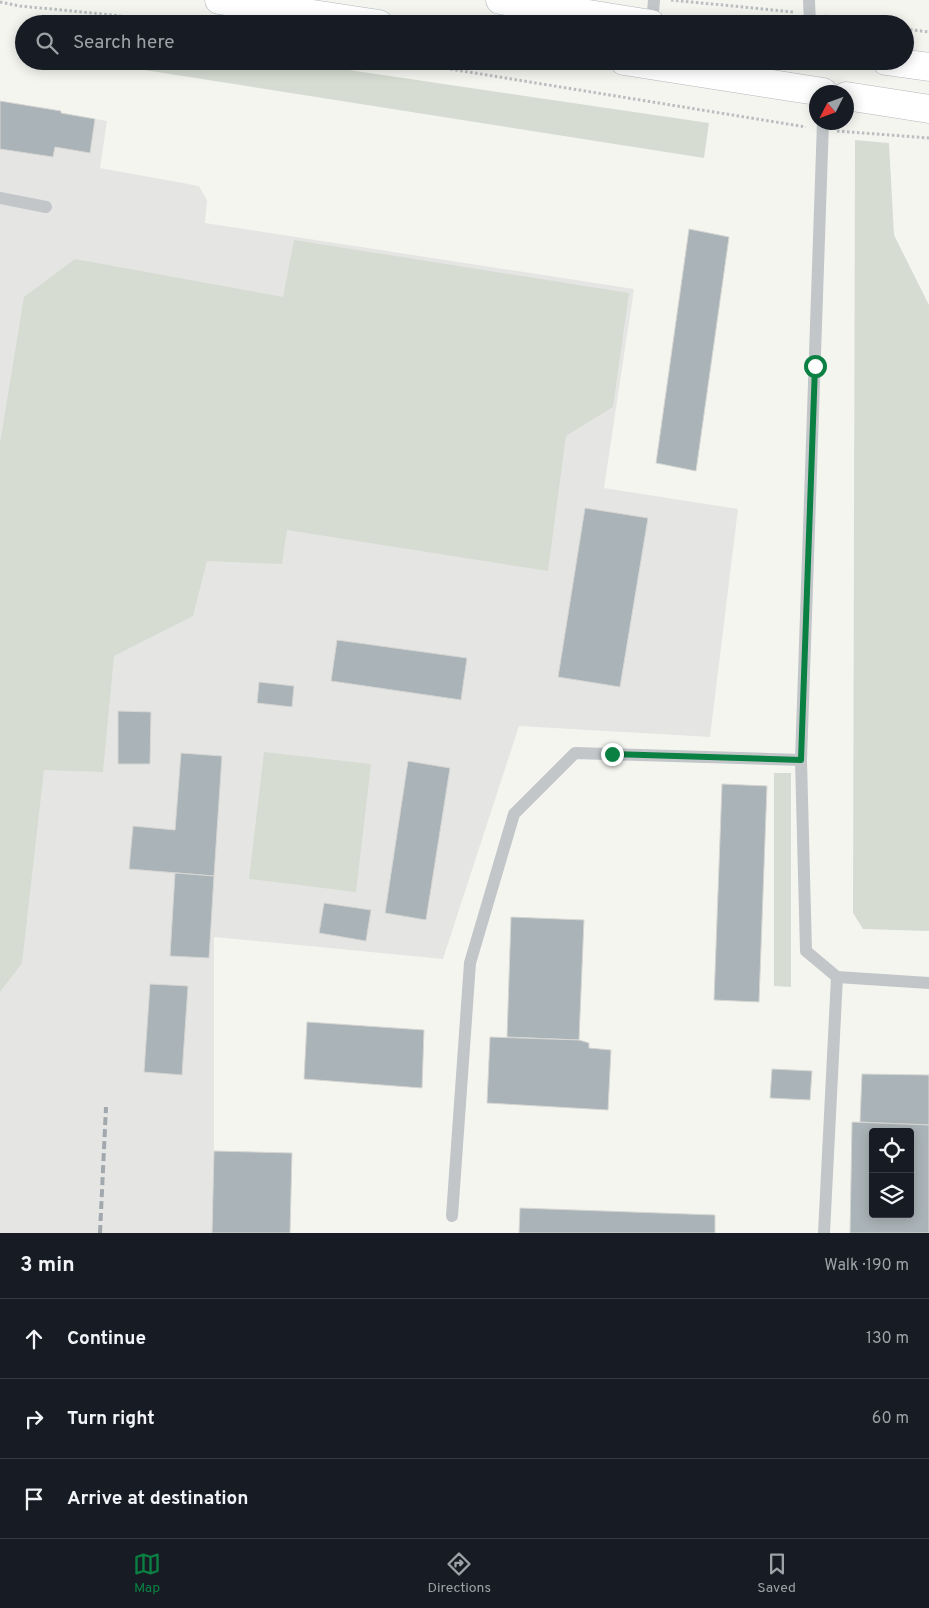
<!DOCTYPE html>
<html lang="en">
<head>
<meta charset="utf-8">
<style>
	:root { --surface:#171b24; --page:#20242c; --text:#f1f3f6; --muted:#9ea1a6; --line:#363941; --accent:#0b8043 }
	body { margin:0; font-family:Overpass,sans-serif; background:var(--page); color:var(--text) }
	.controls { position:absolute; right:15px; bottom:15px; display:grid; overflow:hidden; border-radius:5px; box-shadow:0 2px 12px #0003 }
	.controls button { width:45px; height:45px; display:grid; place-items:center; padding:0; border:0; border-bottom:1px solid var(--line); background:var(--surface); color:var(--text); font:25px sans-serif }
	.compass { position:absolute; left:809px; top:85px; width:45px; height:45px; border-radius:50%; background:var(--surface); box-shadow:0 2px 12px #0003; rotate:228deg }
	.stop { position:absolute; width:15px; height:15px; margin:-11px; border:4px solid #0b8043; border-radius:50%; background:#fff }
	.stop.end { background:#0b8043; border-color:#fff; box-shadow:0 1px 5px #0008 }
	.list { margin:0; padding:0; list-style:none }
	h2 { display:flex; justify-content:space-between; align-items:center; height:65px; margin:0; padding:0 20px; font-size:21px }
	h2 small { font-size:16px; font-weight:400; color:var(--muted) }
	.list li { display:grid; grid-template-columns:32px 1fr auto; gap:15px; align-items:center; box-sizing:border-box; height:80px; padding:0 20px; border-top:1px solid var(--line) }
	.list b { display:block; font-size:19px; white-space:nowrap }
	.list em { font-size:16px; font-style:normal; color:var(--muted) }
	.icon { flex:none; width:28px; height:28px; fill:none; stroke:currentColor; stroke-width:2; stroke-linecap:round; stroke-linejoin:round }
	.map { position:relative; flex:none; width:929px; height:1233px; overflow:hidden }
	.search { position:absolute; background:var(--surface); box-shadow:0 2px 12px #0003; left:15px; right:15px; top:15px; height:55px; display:flex; align-items:center; gap:12px; box-sizing:border-box; padding:0 18px; border-radius:28px; color:var(--muted); font-size:19px }
	.sheet { height:305px; background:var(--surface) }
	nav { display:flex; justify-content:space-around; align-items:center; box-sizing:border-box; height:70px; border-top:1px solid var(--line); background:var(--surface); font-size:14px; color:var(--muted) }
	nav a { display:grid; justify-items:center; gap:2px }
	nav .on { color:var(--accent) }
	.map>svg:first-child { display:block }
</style>
</head>
<body>
<div class="map">
<svg width="929" height="1233" viewBox="0 0 929 1233">
	<rect width="100%" height="100%" fill="#f5f5f0"/>
	<polygon fill="#e5e6e4" points="0,101 61,111 61,113 107,121 100,168 199,186 207,200 205,223 634,289 604,488 738,509 710,737 519,726 443,959 214,937 214,1151 212,1233 0,1233"/>
	<g fill="#d6dcd1">
		<polygon points="119,61 288,61 709,123 704,158 119,66"/>
		<polygon points="855,140 889,143 894,235 929,305 929,931 863,929 853,913"/>
		<polygon points="294,240 629,293 613,407 566,436 548,571 287,530 282,564 207,561 193,616 114,656 103,772 44,770 22,963 0,992 0,443 24,297 75,259 283,297"/>
		<polygon points="264,752 371,764 356,892 249,879"/>
		<polygon points="774,773 791,773 791,987 774,986"/>
	</g>
	<g fill="#aab3b7" stroke="#d6d6d3" fill-rule="evenodd">
		<polygon points="0,101 61,111 61,113 95,119 90,153 55,147 53,157 0,149"/>
		<polygon points="689,229 729,237 696,471 656,463"/>
		<polygon points="585,508 648,518 620,687 558,677"/>
		<polygon points="337,640 467,658 461,700 331,681"/>
		<polygon points="259,682 294,686 292,707 257,703"/>
		<polygon points="118,711 151,712 150,764 118,764"/>
		<polygon points="181,753 222,756 214,876 129,869 133,826 175,830"/>
		<polygon points="408,761 450,768 426,920 385,913"/>
		<polygon points="722,784 767,786 759,1002 714,1000"/>
		<polygon points="175,873 214,876 209,958 170,956"/>
		<polygon points="324,903 371,910 366,941 319,933"/>
		<polygon points="511,917 584,920 579,1040 507,1037"/>
		<polygon points="150,984 188,986 182,1075 144,1072"/>
		<polygon points="307,1022 424,1030 422,1088 304,1079"/>
		<polygon points="490,1037 579,1040 589,1043 589,1048 611,1050 608,1110 487,1103"/>
		<polygon points="772,1069 812,1071 810,1100 770,1098"/>
		<polygon points="862,1074 929,1075 929,1125 860,1122"/>
		<path d="M852,1122L929,1125V1233H850ZM873,1132H910V1214H873Z"/>
		<polygon points="214,1151 292,1153 290,1233 212,1233"/>
		<polygon points="520,1208 715,1215 715,1233 519,1233"/>
	</g>
	<g fill="none" stroke-linecap="round" stroke-linejoin="round">
		<g stroke="#b3b8bb" stroke-width="29">
			<g id="primary">
				<polyline points="219,0 379,24"/>
				<polyline points="500,0 651,24"/>
				<polyline points="624,61 823,92"/>
				<polyline points="886,61 929,67"/>
				<polyline points="846,96 929,109"/>
			</g>
		</g>
		<g stroke="#bbbec0" stroke-width="3" stroke-dasharray="2.5 2.5" stroke-linecap="butt">
			<polyline points="671,0 794,12"/>
			<polyline points="0,2 20,6 113,15 170,24"/>
			<polyline points="825,16 874,24"/>
			<polyline points="905,29 929,32"/>
			<polyline points="401,61 806,127"/>
			<polyline points="837,131 929,138"/>
		</g>
		<g stroke="#c2c6c9" stroke-width="12">
			<polyline points="809,0 810,24"/>
			<polyline points="652,24 654,0"/>
			<polyline points="823,122 801,760 806,951 837,977 824,1233"/>
			<polyline points="0,198 46,207"/>
			<polyline points="837,977 929,983"/>
			<polyline points="452,1216 470,963 514,814 575,753 801,760"/>
		</g>
		<use href="#primary" stroke="#fff" stroke-width="28"/>
		<polyline stroke="#a2a9ae" stroke-width="4" stroke-dasharray="8 4" stroke-linecap="butt" points="100,1233 106,1107"/>
	</g>
	<g fill="none" stroke-linecap="round" stroke-linejoin="round">
		<polyline stroke="#0b8043" stroke-width="6" points="612,754 801,760 815,366"/>
	</g>
</svg>
<div class="controls">
<button><svg class="icon" aria-label="locate" viewBox="0 0 24 24"><circle cx="12" cy="12" r="6"/><path d="M12 2v4M12 18v4M2 12h4M18 12h4"/></svg></button>
<button><svg class="icon" aria-label="layers" viewBox="0 0 24 24"><path d="M12 4l9 5-9 5-9-5zM3 14l9 5 9-5"/></svg></button>
</div>
<svg class="compass" viewBox="-18 -18 36 36"><path d="M0-13l5 13h-10z" fill="#e53935"/><path d="M0 13l5-13h-10z" fill="#9ea1a6"/></svg>
<div class="stop" style="left:815px;top:366px"></div>
<div class="stop end" style="left:612px;top:754px"></div>
<div class="search"><svg class="icon" aria-label="search" viewBox="0 0 24 24"><circle cx="10" cy="10" r="6"/><path d="M15 15l6 6"/></svg>Search here</div>
</div>
<section class="sheet">
<h2>3 min<small>Walk · 190 m</small></h2>
<ul class="list">
<li><svg class="icon" aria-label="ahead" viewBox="0 0 24 24"><path d="M12 20V5M6 11l6-6 6 6"/></svg><div><b>Continue</b></div><em>130 m</em></li>
<li><svg class="icon" aria-label="right" viewBox="0 0 24 24"><path d="M7 20v-9h11M14 6l5 5-5 5"/></svg><div><b>Turn right</b></div><em>60 m</em></li>
<li><svg class="icon" aria-label="arrive" viewBox="0 0 24 24"><path d="M6 21V4h12l-3 4 3 4H6"/></svg><div><b>Arrive at destination</b></div></li>
</ul>
</section>
<nav>
<a class="on"><svg class="icon" aria-label="map" viewBox="0 0 24 24"><path d="M3 6l6-2 6 2 6-2v14l-6 2-6-2-6 2zM9 4v14M15 6v14"/></svg>Map</a>
<a><svg class="icon" aria-label="directions" viewBox="0 0 24 24"><path d="M12 3l9 9-9 9-9-9zM9 14v-3h6M13 9l2 2-2 2"/></svg>Directions</a>
<a><svg class="icon" aria-label="saved" viewBox="0 0 24 24"><path d="M7 4h10v16l-5-4-5 4z"/></svg>Saved</a>
</nav>
</body>
</html>
